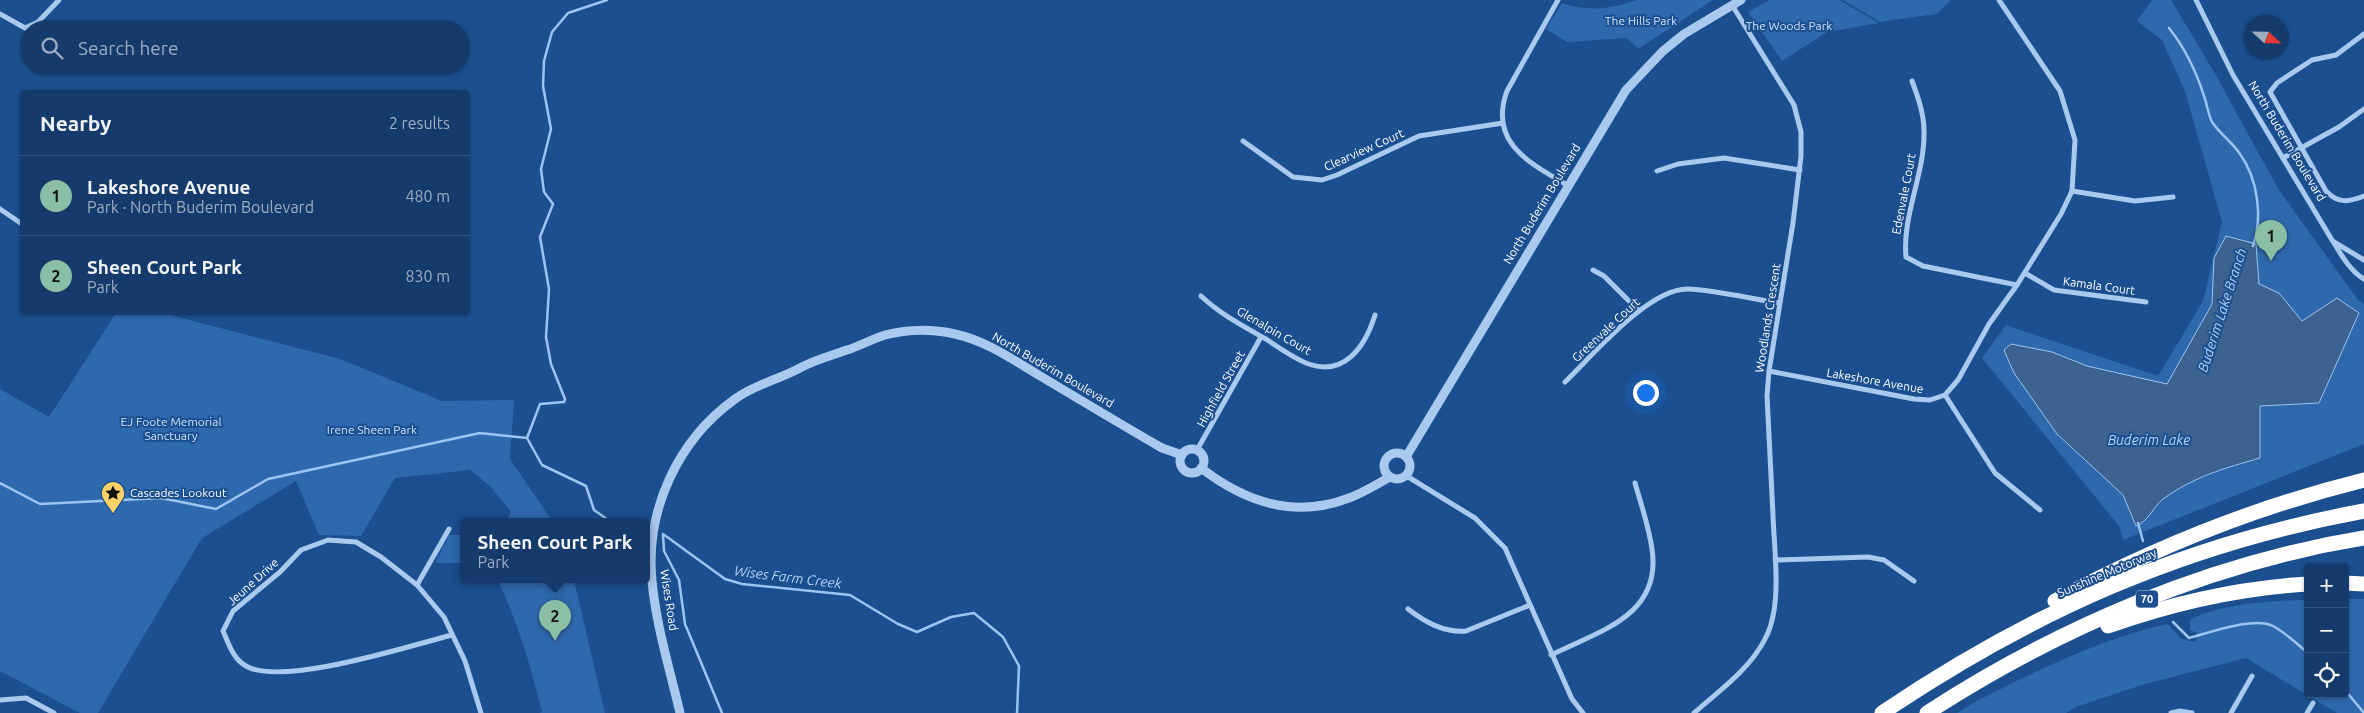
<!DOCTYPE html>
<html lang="en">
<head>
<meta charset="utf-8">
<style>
	:root { --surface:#143b6b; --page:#214673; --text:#f1f3f6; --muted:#9dadc1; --line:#33557e; --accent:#8abfa5 }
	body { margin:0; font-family:Ubuntu,sans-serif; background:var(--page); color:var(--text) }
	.controls { position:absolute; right:15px; bottom:15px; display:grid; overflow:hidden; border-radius:5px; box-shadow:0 1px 4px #0004 }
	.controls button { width:45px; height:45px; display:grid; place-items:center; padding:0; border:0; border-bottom:1px solid var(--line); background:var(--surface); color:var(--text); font:25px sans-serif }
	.compass { position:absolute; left:2244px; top:15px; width:45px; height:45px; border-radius:50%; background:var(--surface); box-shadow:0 1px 4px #0004; rotate:112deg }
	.you { position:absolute; left:1645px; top:392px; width:18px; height:18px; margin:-12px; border:4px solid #fff; border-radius:50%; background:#1a73e8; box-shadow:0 0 0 8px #1a73e833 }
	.badge { display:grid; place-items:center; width:32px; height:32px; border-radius:50%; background:var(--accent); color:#111; font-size:16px; font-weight:700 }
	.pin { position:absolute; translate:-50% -41px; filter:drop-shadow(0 1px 2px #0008) }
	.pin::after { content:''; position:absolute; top:26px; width:18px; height:15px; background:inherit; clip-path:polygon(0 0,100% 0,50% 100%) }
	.popup { position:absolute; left:460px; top:518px; width:190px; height:65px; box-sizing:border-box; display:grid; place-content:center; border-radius:5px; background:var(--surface); filter:drop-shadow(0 1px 4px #0005); font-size:16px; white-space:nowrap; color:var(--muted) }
	.popup b { font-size:19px; color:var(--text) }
	.popup::after { content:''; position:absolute; left:50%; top:100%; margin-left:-10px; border:10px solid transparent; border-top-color:var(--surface) }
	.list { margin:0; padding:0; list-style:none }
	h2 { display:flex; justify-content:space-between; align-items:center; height:65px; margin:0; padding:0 20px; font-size:21px }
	h2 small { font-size:16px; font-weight:400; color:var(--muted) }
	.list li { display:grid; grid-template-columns:32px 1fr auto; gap:15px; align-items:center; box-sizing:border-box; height:80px; padding:0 20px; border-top:1px solid var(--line) }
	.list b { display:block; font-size:19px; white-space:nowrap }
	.list p { margin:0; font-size:16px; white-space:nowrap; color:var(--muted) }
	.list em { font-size:16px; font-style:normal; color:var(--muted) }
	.icon { flex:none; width:28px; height:28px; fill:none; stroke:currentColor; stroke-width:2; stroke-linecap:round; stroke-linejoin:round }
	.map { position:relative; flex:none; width:2364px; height:713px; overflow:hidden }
	.search { position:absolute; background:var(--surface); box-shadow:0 1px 4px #0004; left:20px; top:20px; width:450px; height:55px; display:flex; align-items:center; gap:12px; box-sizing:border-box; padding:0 18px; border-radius:28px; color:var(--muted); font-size:19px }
	.panel { position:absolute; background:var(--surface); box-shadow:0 1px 4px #0004; left:20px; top:90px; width:450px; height:225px; border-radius:5px }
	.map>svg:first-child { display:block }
</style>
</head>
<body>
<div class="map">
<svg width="2364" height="713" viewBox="0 0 2364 713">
	<rect width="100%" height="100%" fill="#1b4f8f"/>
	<g fill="#2e69ad">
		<path d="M1636,0H1713L1638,49L1627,38L1567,42L1546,29L1562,3C1586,12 1612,9 1636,0Z"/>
		<polygon points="1770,0 1839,0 1879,23 1827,32 1782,61 1748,12"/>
		<polygon points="1843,0 1951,0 1936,14 1880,22"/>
		<polygon points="2152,0 2171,0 2214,72 2279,190 2358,300 2364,304 2364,444 2123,540 2119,526 1982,358 2006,325 2158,376 2203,301 2222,222 2185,91 2162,40 2137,21"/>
		<polygon points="116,313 162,313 340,359 442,401 514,400 510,459 553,522 506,522 511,512 490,486 470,470 395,478 361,536 319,535 296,481 202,538 98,713 80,713 0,671 0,389 49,417"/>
		<polygon points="449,535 464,535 464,563 435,563"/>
		<path d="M498,580H574L605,713H539L542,712C531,667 517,621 498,580Z"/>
		<path d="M2345,599H2364V713H2337L2246,658L2145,684L2076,707L2066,713H1957C1975,701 1995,692 2014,682C2063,659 2115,635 2168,624L2181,639L2196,642L2197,633L2190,630V620C2216,604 2276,600 2308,600V694H2345Z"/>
	</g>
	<path fill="#3c6290" stroke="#9cc4f0" d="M2226,236L2256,244L2259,284L2279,293L2302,321L2337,298L2359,313L2319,403L2260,406V458C2225,468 2193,477 2163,499C2153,507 2148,522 2136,526L2123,495L2057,434L2014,373L2004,350L2011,344L2052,352L2087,366L2167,384L2212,304L2214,258Z"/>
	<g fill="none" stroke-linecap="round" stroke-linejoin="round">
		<g stroke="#9cc4f0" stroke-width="2.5">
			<polyline points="607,0 568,13 552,32 544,61 543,86 551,129 541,169 544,192 553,204 540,237 549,289 546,337 551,364 565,399 564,402 540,404 527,438 542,465 586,486 594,510 611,522"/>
			<path d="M2169,28C2185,48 2196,71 2204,96C2207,104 2208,114 2212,122C2220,134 2232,142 2240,154C2258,179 2263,218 2253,246"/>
			<polyline points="0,483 40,504 161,498 216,509 268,479 480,433 527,438"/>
			<polyline points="2138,523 2143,541"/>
			<polyline points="663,534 725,579 742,584 850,595 898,624 917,632 951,617 974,613 1003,637 1019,666 1017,713"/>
			<polyline points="663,535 664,551 679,580 685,624 722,713"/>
			<path d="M2173,622L2189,638C2209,633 2254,616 2273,626C2286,633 2297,644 2308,653"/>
			<polyline points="2345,690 2364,713"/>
		</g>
		<g stroke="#a9c9ee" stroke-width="5">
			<path d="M1558,0L1507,91C1488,143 1530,163 1567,185"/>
			<path d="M2196,0L2233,75L2332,240C2341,254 2349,270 2364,279"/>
			<polyline points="0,14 25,28 38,22 59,0"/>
			<path d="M2364,34L2336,55L2312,60L2277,83L2270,92L2326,191C2338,204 2348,202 2364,196"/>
			<path d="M1912,81C1918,97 1924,114 1924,131C1925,174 1902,215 1906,257L1923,266L2017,285"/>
			<polyline points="1243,141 1293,177 1322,180 1337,175 1419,136 1503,123"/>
			<polyline points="2283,158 2339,127 2364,109"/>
			<polyline points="1657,171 1678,164 1724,158 1800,170"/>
			<polyline points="2072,191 2135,201 2173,197"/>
			<polyline points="0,209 22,224"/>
			<polyline points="2334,242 2364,260"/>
			<polyline points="1593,270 1604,276 1639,311"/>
			<polyline points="2025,273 2054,290 2146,302"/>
			<path d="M1201,296C1220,314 1243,326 1266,339C1278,347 1292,357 1306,363C1344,378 1365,347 1375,315"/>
			<polyline points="1769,371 1914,399 1930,400 1945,395 1958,380 1989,324 2017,285 2061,214 2072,191 2075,140 2060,91 1999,0"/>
			<path d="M1565,382C1593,355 1649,288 1688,289C1715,290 1752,299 1779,303"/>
			<polyline points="1945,395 1995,473 2040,510"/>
			<polyline points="1197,450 1261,337"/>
			<polyline points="1405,475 1475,518 1505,548 1572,699 1583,713"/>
			<polyline points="1775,560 1868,557 1884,560 1914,581"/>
			<polyline points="417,585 449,529"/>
			<path d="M1408,609C1425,622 1444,633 1466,631L1530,605"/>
			<path d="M452,635C409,646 282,687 246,666C233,659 229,644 223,631L233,611L280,572L301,550L328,540L356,542L381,557L417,585L444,617L465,661L481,713"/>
			<path d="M1551,655C1599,631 1662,616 1652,549C1649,527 1641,504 1635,483"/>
			<polyline points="0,700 26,698 54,713"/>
			<path d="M1694,713C1719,691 1750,669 1765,639C1783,606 1774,551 1773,515C1771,475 1769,436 1767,396L1769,371L1793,223L1801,156V132L1794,105L1732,5"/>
			<polyline points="2171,713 2180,711 2192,713"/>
			<polyline points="2231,713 2252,676"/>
			<polyline points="2307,713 2313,703"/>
		</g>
		<g stroke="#a9c9ee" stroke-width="9">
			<circle cx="1192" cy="461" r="12"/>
			<circle cx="1397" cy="466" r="13"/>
			<polyline points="1406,457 1626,90 1663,51 1684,34 1741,0"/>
			<path d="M1201,468C1245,502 1295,519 1349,498C1363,493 1377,484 1390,477"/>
			<path d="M680,713C670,670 656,625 652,581C645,510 678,440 735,399C754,385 777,380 798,369C814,360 830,356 847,350C860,346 872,339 885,335C907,329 933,329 955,334C987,341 1015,361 1042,377C1082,401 1122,425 1162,448L1182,455"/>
		</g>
		<g stroke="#fff" stroke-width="15">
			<polyline points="2345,583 2364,584"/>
			<path d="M2055,601C2153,548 2255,507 2364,480"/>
			<path d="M2108,626C2173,603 2238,588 2308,584"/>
			<path d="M1882,713C2033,611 2184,544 2364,511"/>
			<path d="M1927,713C2058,628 2209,563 2364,538"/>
		</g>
	</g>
	<defs>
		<g id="sight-pin" transform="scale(1.25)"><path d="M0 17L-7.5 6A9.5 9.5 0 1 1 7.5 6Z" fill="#ffd166" stroke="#1b4f8f"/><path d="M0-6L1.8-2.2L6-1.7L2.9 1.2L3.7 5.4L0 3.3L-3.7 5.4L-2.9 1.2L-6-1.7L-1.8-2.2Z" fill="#111"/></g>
	</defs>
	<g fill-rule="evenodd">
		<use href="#sight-pin" x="113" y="493"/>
	</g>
	<g text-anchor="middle" stroke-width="4" stroke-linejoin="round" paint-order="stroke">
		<rect fill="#1b4f8f" stroke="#bbcadd" stroke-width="1" x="2136" y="590.5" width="22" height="17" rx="4"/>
		<g font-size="11" font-weight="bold" fill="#fff">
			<text x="2147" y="603">70</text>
		</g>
		<g font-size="12" fill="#cfe3fa" stroke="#1b4f8f">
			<text x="1641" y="25">The Hills Park</text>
			<text x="1789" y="30">The Woods Park</text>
			<text x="171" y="426">EJ Foote Memorial<tspan x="171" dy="14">Sanctuary</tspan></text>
			<text x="372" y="434">Irene Sheen Park</text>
		</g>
		<g font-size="12" fill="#fff" stroke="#1b4f8f">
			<text transform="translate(2287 141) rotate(59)" y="4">North Buderim Boulevard</text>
			<text transform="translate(1364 150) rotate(-24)" y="4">Clearview Court</text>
			<text transform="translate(1904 194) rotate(-79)" y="4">Edenvale Court</text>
			<text transform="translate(1542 204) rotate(-59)" y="4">North Buderim Boulevard</text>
			<text transform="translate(2099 286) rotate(8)" y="4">Kamala Court</text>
			<text transform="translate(1768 318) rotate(-81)" y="4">Woodlands Crescent</text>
			<text transform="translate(1606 330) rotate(-43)" y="4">Greenvale Court</text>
			<text transform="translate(1274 331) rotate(30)" y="4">Glenalpin Court</text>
			<text transform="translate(1053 370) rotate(30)" y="4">North Buderim Boulevard</text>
			<text transform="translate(1875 381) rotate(10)" y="4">Lakeshore Avenue</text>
			<text transform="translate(1221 389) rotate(-61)" y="4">Highfield Street</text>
			<text transform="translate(2107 573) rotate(-23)" y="4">Sunshine Motorway</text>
			<text transform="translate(253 582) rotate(-42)" y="4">Jeune Drive</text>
			<text transform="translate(669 600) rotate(81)" y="4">Wises Road</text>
		</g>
		<g font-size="12" fill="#fff" stroke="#1b4f8f" text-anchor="start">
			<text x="130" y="497">Cascades Lookout</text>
		</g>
		<g font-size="14" font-style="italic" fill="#b5d3f5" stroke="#1b4f8f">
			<text transform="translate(2222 310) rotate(-72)" y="5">Buderim Lake Branch</text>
			<text x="2149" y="445">Buderim Lake</text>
			<text transform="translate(788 577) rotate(7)" y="5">Wises Farm Creek</text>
		</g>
	</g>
</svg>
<div class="controls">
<button>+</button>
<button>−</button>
<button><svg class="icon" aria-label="locate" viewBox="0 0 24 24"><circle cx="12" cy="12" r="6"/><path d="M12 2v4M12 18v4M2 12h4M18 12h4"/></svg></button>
</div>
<svg class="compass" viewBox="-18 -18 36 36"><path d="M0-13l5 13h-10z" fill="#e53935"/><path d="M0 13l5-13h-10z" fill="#9dadc1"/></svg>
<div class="you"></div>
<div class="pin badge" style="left:2271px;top:261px">1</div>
<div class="pin badge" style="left:555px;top:641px">2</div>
<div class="popup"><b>Sheen Court Park</b>Park</div>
<div class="search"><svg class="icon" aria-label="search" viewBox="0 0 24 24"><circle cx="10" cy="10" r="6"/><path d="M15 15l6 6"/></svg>Search here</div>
<section class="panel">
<h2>Nearby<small>2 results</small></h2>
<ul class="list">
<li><span class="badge">1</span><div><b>Lakeshore Avenue</b><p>Park · North Buderim Boulevard</p></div><em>480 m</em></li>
<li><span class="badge">2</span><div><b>Sheen Court Park</b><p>Park</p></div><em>830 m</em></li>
</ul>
</section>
</div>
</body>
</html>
